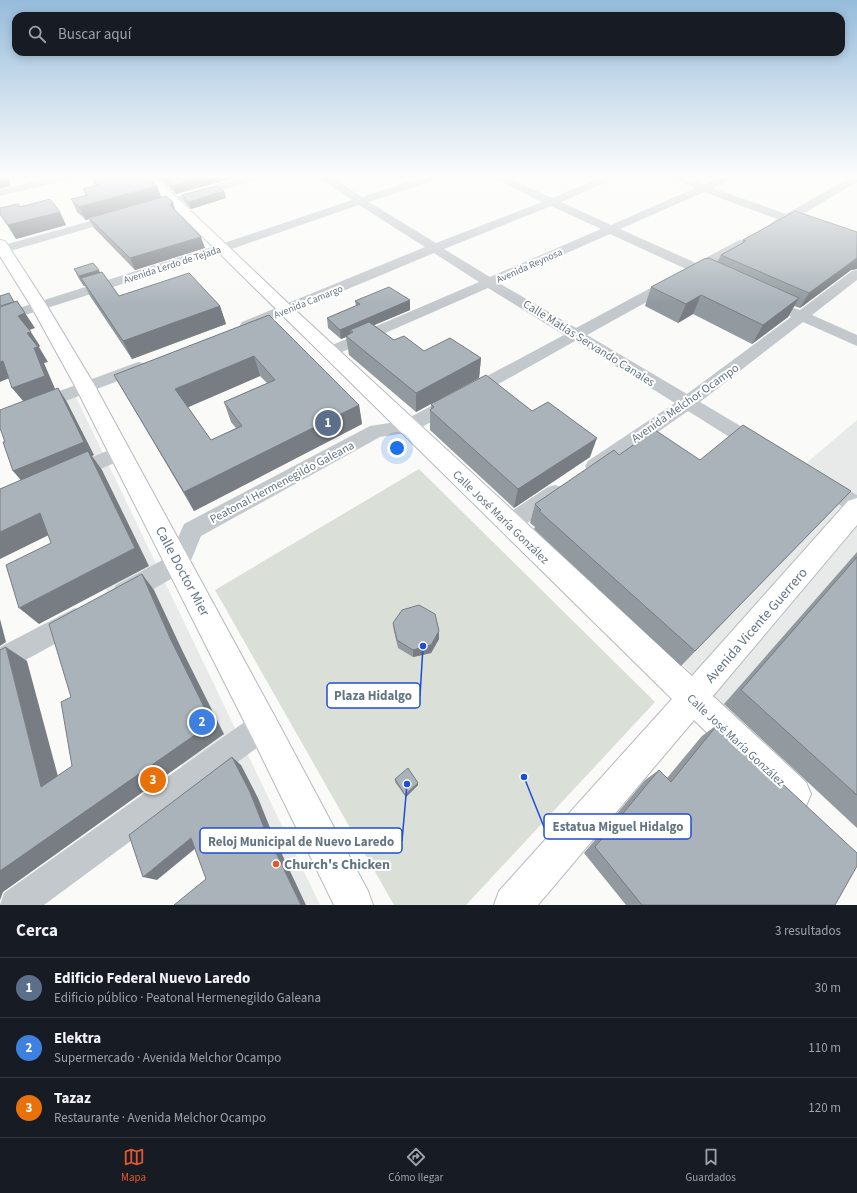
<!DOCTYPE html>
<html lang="es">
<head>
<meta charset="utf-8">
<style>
	:root { --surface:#171b24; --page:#242831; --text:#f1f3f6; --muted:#9ea1a6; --line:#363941; --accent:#e4572e }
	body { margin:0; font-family:"Source Sans 3",sans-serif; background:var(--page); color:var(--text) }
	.you { position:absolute; left:397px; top:448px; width:14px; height:14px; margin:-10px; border:3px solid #fff; border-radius:50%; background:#1a73e8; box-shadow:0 0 0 6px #1a73e833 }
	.badge { display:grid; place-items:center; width:26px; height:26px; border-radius:50%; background:var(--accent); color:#fff; font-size:13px; font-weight:700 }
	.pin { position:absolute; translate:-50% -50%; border:2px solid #fff; box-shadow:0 1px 4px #0006 }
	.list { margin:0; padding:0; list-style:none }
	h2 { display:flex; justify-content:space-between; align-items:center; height:52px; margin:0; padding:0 16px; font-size:17px }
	h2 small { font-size:13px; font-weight:400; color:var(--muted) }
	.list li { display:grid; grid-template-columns:26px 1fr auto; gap:12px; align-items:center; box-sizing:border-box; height:60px; padding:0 16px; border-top:1px solid var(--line) }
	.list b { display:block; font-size:15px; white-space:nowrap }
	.list p { margin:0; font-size:13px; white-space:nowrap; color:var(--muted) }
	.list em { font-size:13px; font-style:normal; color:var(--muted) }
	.icon { flex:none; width:22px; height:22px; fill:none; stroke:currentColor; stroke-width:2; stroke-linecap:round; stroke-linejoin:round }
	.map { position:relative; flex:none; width:857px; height:905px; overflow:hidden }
	.search { position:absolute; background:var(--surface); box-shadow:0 2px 10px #0003; left:12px; right:12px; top:12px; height:44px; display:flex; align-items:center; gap:10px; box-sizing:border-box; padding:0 14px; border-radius:12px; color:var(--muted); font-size:15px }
	.sheet { height:232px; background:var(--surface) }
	nav { display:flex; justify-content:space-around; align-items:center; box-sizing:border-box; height:56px; border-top:1px solid var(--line); background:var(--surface); font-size:11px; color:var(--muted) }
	nav a { display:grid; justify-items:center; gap:2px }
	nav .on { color:var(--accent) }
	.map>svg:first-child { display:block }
</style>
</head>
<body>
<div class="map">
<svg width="857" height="905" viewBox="0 0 857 905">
	<rect width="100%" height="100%" fill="#fafaf8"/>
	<g fill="#e8e9e9">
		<polygon points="74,393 320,905 242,905 30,412"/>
		<polygon points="857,420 857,826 715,697 631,612"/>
	</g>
	<polygon fill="#dadfd7" points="419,469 655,702 466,905 394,905 215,590"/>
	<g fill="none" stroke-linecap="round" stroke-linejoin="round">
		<g stroke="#b5babe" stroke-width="2">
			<g id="major">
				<polygon points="142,177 155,177 292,307 692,676 848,501 857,498 857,525 713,696 806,782 811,794 806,806 794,811 782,806 694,720 538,905 494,905 499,891 672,699"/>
				<polygon points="0,240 5,241 7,244 47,306 95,386 274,715 368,891 373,905 334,905 252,737 75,386 31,306 0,256"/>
			</g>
		</g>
		<g fill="#c3c8cc" fill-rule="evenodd">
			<polygon points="53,177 72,177 71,179 0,196 0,190"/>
			<polygon points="244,177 261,177 260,179 159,208 151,208 149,206 151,204"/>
			<path d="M318,177H331L362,197L423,177H439L438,179L369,202L436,243L542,202L492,177H506L552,198L603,177H618L561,202L611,225L695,188L668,177H684L704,185L721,177H735L713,188L786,214L851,177H857V182L796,218L800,221L798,223L794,224L788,223L779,227H771L769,225L777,219L704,192L620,229L696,263L739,240H747L749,243L747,246L707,268L713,273L711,276L706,277L697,274L587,335L687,394L791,317L786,312L788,309L793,308L800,310L852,271L857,270V280L812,315L857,335V346L803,322L700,402L764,440L766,445L764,450L757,452L750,450L688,411L602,471L595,473L588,471L585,466L588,461L675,403L575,341L413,432L380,437L201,536L187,570L132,601L124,604L116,601L112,593L116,585L170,556L184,524L370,426L403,421L564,335L488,288L335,355L329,357L323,355L321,352L323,349L479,282L434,253L276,319C266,323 253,331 242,328L240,325L242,322L425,247L359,205L226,251L0,323V314L218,245L352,200ZM551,206L601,229L490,277L444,249ZM610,234L686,269L576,328L499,283Z"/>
			<polygon points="116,214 120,215 122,217 120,219 0,254 0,246"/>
			<polygon points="138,362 144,363 146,367 144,371 0,426 0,413"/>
			<polygon points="119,446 126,448 129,453 126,458 80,478 73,481 66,478 63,473 66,468"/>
			<polygon points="823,477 830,479 857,495 857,513 850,511 816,491 813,485 816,479"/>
			<polygon points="555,485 562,487 565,493 562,499 517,530 509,533 501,530 498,524 501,518 548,487"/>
			<polygon points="75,608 84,612 87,620 84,628 0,674 0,647"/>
			<polygon points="263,712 273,716 277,726 273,736 44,905 0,905 4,893 253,716"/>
		</g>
		<use href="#major" fill="#fff" fill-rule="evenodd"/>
	</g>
	<g fill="#929a9f" fill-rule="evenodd">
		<polygon points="158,177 233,177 233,178 176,194"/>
		<polygon points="93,179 161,198 176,211 205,248 135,270 94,228 89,219 86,220 77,212 71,199 86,196 83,189 96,186"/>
		<polygon points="224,191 226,198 191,209 184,202 182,195"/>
		<polygon points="20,207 66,225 16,239 0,214"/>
		<polygon points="857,232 857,269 851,270 800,308 794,306 788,317 752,344 693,314 678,323 645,306 651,287 717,262 721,255 742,243 743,240"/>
		<polygon points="74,269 100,273 119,296 220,306 226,324 132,359 90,296 85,286 84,286 79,279"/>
		<polygon points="410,300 410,310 374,325 394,340 424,351 481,358 479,378 416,412 349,355 346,337 341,339 328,328 327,318 356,306 355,301"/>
		<path d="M269,315L359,405L362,424L194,511L114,375ZM260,376L267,383L224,402L231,422L236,428L211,440L188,407Z"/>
		<polygon points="431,404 590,457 514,508 430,430 430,410 431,410"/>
		<polygon points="619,455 700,460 851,491 681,666 534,529 535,527 530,523 535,504"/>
		<polygon points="857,552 857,828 724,704"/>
		<polygon points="393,623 439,631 439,639 431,653 413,657 398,648 394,631"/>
		<polygon points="718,724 835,905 626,905 584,853 645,780 659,770 667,778 702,736"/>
		<polygon points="395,779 418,785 406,797 395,782"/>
	</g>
	<g fill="#777d82">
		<polygon points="0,177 7,177 9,180 8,181 11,186 0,189"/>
		<polygon points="204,177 233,177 233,178 176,194 173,186"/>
		<polygon points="157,186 162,199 89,218 89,219 86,220 79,207"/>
		<polygon points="224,191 226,198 191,209 189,202"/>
		<polygon points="173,202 176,213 170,205 171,203"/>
		<polygon points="60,212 66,225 16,239 8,225"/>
		<polygon points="201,237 205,248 135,270 130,258"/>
		<polygon points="857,258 857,269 851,270 800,308 809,293"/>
		<polygon points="99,270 103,280 81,278 85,286 84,286 79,276"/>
		<polygon points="701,295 693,314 678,323 686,304"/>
		<polygon points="799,298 788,317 752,344 763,325"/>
		<polygon points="410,300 410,310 353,334 353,332 350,330 351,336 346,336 346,337 341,339 340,330"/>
		<polygon points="17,301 35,328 27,331 18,316"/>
		<polygon points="220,306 226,324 132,359 123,341"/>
		<polygon points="31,332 40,346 39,347 48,362 44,363 56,391 24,402 12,388 27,333"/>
		<polygon points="254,356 260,376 184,409 175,389"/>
		<polygon points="481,358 479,378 416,412 416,393"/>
		<polygon points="3,361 14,376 0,382 0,362"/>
		<polygon points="58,388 67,402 94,455 92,456 102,470 149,566 39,624 19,608 135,548 25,485 13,471"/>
		<polygon points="359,405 362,424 194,511 184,492"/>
		<polygon points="597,438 590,457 514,508 518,489"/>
		<polygon points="40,513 57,531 0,559 0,532"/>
		<polygon points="142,574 154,590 183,652 224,734 3,892 0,900 0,871 170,638"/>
		<polygon points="0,619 6,642 0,646"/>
		<polygon points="439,631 439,639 431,653 413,657 413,650"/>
		<polygon points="6,647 27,661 63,795 41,787"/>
		<polygon points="232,757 241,765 258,798 273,835 306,905 301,905 265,830"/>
		<polygon points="418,783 418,785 406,797 405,795"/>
		<polygon points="191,838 202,843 157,880 143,877"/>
	</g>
	<g fill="#aab3b9" stroke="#777d82" fill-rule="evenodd">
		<polygon points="98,177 148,177 157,186 79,207 71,199 88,195 83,189 99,185 93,179"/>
		<polygon points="164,177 204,177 173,186"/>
		<polygon points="217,186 224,191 189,202 182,195"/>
		<polygon points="166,196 173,202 171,203 172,205 170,205 201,237 130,258 89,218"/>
		<polygon points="50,199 60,212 8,225 0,214 0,208 18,204 20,207"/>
		<polygon points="795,211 857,232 857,258 809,293 721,255 746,241 743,240"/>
		<polygon points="709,258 799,298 763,325 701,295 686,304 651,287 704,259"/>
		<polygon points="93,263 99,270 79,276 74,269"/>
		<polygon points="102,272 119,296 189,273 220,306 123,341 81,278"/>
		<polygon points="389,287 410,300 340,330 327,318 360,304 355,301"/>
		<polygon points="9,293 14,302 0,306 0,296"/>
		<polygon points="17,301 25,313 18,316 31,332 27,333 38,347 34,348 45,376 12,388 3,361 0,362 0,307"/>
		<path d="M269,315L359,405L184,492L114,375ZM254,356L275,380L224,402L242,426L211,440L175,389Z"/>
		<polygon points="369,322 394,340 404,336 424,351 450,338 481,358 416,393 346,336 353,332 350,330"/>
		<polygon points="486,375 532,411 548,402 597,438 518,489 430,410 434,407 431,404"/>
		<polygon points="58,388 84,442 13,471 3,442 5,442 0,428 0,410"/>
		<polygon points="743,425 851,491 695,651 539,511 541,510 535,504 614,450 619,455 655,430 700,460"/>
		<polygon points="88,451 135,548 19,608 6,565 51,543 40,513 0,532 0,489"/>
		<polygon points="857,557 857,795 741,690"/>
		<polygon points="142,574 170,638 212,723 0,871 0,650 6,647 41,787 72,766 61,702 71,697 49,624"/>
		<polygon points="419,605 435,614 439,631 431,645 413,650 397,640 393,623 402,610"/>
		<polygon points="718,724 857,853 857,866 835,905 642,905 595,847 659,770 671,782"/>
		<polygon points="232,757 250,792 265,830 301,905 174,905 206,879 191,838 143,877 129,835"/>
		<polygon points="408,768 418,783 405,795 395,779"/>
	</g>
	<linearGradient id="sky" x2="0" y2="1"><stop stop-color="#96bcdc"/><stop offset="0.58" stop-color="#fdfdfc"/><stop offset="1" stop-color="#fdfdfc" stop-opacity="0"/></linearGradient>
	<rect width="857" height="304" fill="url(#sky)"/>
	<circle fill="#e4572e" stroke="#fff" stroke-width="1.5" cx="276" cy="864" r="4"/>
	<g text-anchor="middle" stroke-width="4" stroke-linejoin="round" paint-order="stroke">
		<g font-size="10" fill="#657683" stroke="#fff">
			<text transform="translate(172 264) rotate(-18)" y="4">Avenida Lerdo de Tejada</text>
			<text transform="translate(529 265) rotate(-24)" y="4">Avenida Reynosa</text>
			<text transform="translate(308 301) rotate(-22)" y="4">Avenida Camargo</text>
		</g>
		<g font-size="12" fill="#657683" stroke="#fff">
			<text transform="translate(589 343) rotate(32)" y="4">Calle Matías Servando Canales</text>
			<text transform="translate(685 403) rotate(-35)" y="4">Avenida Melchor Ocampo</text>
			<text transform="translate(282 482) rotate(-28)" y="4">Peatonal Hermenegildo Galeana</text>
			<text transform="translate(501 517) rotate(44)" y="4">Calle José María González</text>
			<text transform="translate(736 740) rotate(43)" y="4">Calle José María González</text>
		</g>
		<g font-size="14" fill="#657683" stroke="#fff">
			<text transform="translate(183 571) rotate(62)" y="5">Calle Doctor Mier</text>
			<text transform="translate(756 625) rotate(-49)" y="5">Avenida Vicente Guerrero</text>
		</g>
		<g font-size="14" font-weight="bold" fill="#657683" stroke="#fff" text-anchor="start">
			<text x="284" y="869">Church's Chicken</text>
		</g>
	</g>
	<path fill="none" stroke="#1d4ed8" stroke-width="1.5" d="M423 646L420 696M524 777L544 827M407 784L402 841"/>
	<g fill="#1d4ed8" stroke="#fff" stroke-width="1.5">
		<circle cx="423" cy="646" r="4"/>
		<circle cx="524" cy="777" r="4"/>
		<circle cx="407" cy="784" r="4"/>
	</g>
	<g fill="#fff" stroke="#1d4ed8" stroke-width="1.5">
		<rect x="327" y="683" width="93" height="25" rx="4"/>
		<rect x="544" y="814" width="147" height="25" rx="4"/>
		<rect x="200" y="828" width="202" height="25" rx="4"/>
	</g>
	<g font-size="13" text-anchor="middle" font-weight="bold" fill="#657683">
		<text x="373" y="700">Plaza Hidalgo</text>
		<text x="618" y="831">Estatua Miguel Hidalgo</text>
		<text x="301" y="846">Reloj Municipal de Nuevo Laredo</text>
	</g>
</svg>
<div class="you"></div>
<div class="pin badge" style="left:328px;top:423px;background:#5c6f8a">1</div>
<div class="pin badge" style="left:202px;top:722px;background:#3f7fe0">2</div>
<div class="pin badge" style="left:153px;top:780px;background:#e8710a">3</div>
<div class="search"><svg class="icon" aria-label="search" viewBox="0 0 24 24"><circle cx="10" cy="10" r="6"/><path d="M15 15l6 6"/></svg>Buscar aquí</div>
</div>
<section class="sheet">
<h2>Cerca<small>3 resultados</small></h2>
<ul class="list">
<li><span class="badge" style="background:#5c6f8a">1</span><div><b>Edificio Federal Nuevo Laredo</b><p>Edificio público · Peatonal Hermenegildo Galeana</p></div><em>30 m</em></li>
<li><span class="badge" style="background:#3f7fe0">2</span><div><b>Elektra</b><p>Supermercado · Avenida Melchor Ocampo</p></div><em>110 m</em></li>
<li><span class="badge" style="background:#e8710a">3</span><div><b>Tazaz</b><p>Restaurante · Avenida Melchor Ocampo</p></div><em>120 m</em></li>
</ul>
</section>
<nav>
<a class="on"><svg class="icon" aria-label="map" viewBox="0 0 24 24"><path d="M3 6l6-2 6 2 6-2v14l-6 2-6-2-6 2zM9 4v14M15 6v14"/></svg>Mapa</a>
<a><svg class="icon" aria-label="directions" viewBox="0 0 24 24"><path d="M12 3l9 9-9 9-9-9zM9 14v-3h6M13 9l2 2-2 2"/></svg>Cómo llegar</a>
<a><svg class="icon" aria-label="saved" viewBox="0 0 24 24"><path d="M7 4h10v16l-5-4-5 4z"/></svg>Guardados</a>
</nav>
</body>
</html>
